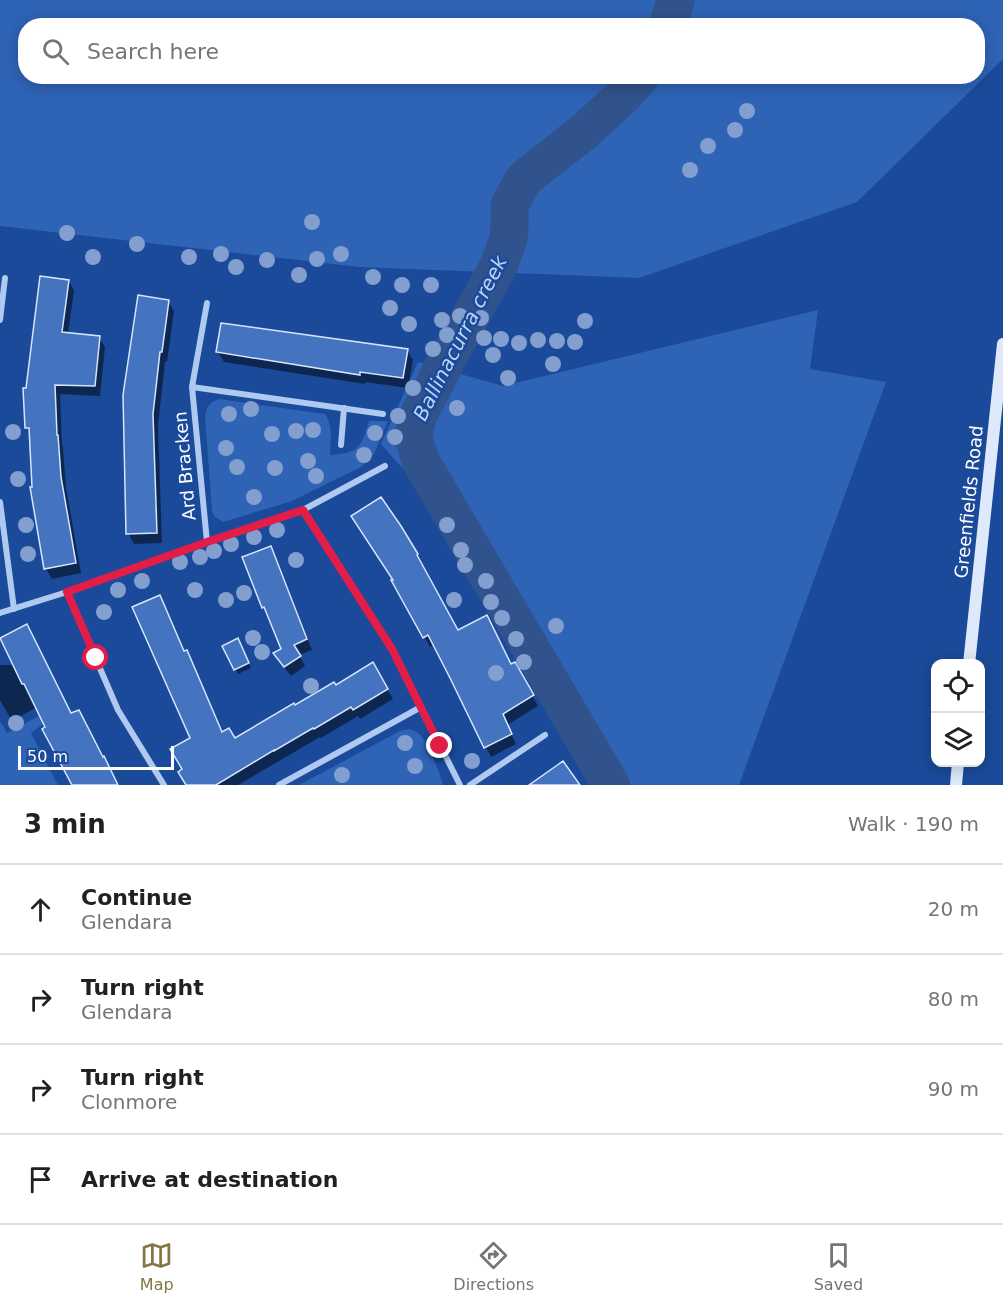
<!DOCTYPE html>
<html lang="en">
<head>
<meta charset="utf-8">
<style>
	:root { --surface:#fff; --page:#f2f2f2; --text:#202124; --muted:#757577; --line:#e0e0e0; --accent:#847646 }
	body { margin:0; font-family:"DejaVu Sans",sans-serif; background:var(--page); color:var(--text) }
	.controls { position:absolute; right:18px; bottom:18px; display:grid; overflow:hidden; border-radius:12px; box-shadow:0 3px 15px #0003 }
	.controls button { width:54px; height:54px; display:grid; place-items:center; padding:0; border:0; border-bottom:2px solid var(--line); background:var(--surface); color:var(--text); font:30px sans-serif }
	.scale { position:absolute; left:18px; bottom:15px; width:156px; box-sizing:border-box; padding-left:6px; border:3px solid #fff; border-top:0; font-size:16px; line-height:21px; white-space:nowrap; color:#fff; -webkit-text-stroke:4px #1a4a99; paint-order:stroke }
	.stop { position:absolute; width:18px; height:18px; margin:-14px; border:4px solid #e11d48; border-radius:50%; background:#fff }
	.stop.end { background:#e11d48; border-color:#fff; box-shadow:0 2px 6px #0008 }
	.list { margin:0; padding:0; list-style:none }
	h2 { display:flex; justify-content:space-between; align-items:center; height:78px; margin:0; padding:0 24px; font-size:26px }
	h2 small { font-size:20px; font-weight:400; color:var(--muted) }
	.list li { display:grid; grid-template-columns:39px 1fr auto; gap:18px; align-items:center; box-sizing:border-box; height:90px; padding:0 24px; border-top:2px solid var(--line) }
	.list b { display:block; font-size:22px; white-space:nowrap }
	.list p { margin:0; font-size:20px; white-space:nowrap; color:var(--muted) }
	.list em { font-size:20px; font-style:normal; color:var(--muted) }
	.icon { flex:none; width:33px; height:33px; fill:none; stroke:currentColor; stroke-width:2; stroke-linecap:round; stroke-linejoin:round }
	.map { position:relative; flex:none; width:1003px; height:785px; overflow:hidden }
	.search { position:absolute; background:var(--surface); box-shadow:0 3px 15px #0003; left:18px; right:18px; top:18px; height:66px; display:flex; align-items:center; gap:15px; box-sizing:border-box; padding:0 21px; border-radius:24px; color:var(--muted); font-size:22px }
	.sheet { height:438px; background:var(--surface) }
	nav { display:flex; justify-content:space-around; align-items:center; box-sizing:border-box; height:84px; border-top:2px solid var(--line); background:var(--surface); font-size:16px; color:var(--muted) }
	nav a { display:grid; justify-items:center; gap:3px }
	nav .on { color:var(--accent) }
	.map>svg:first-child { display:block }
</style>
</head>
<body>
<div class="map">
<svg width="1003" height="785" viewBox="0 0 1003 785">
	<rect width="100%" height="100%" fill="#1a4a99"/>
	<g fill="#2e63b6" fill-rule="evenodd">
		<path d="M0,0H1003V59L857,202L639,278L359,267L0,226ZM26,26H978V76H26Z"/>
		<polygon points="818,310 810,369 886,382 739,785 589,785 412,479 381,444 418,362 503,386"/>
		<path d="M219,399L325,414C334,428 330,440 330,455C359,453 361,448 369,421H388L374,454L361,467L292,501L223,522L215,517L212,511L205,416C207,406 210,402 219,399Z"/>
		<polygon points="39,716 43,724 31,733 58,785 0,785 0,721 7,733"/>
		<path d="M409,729C410,729 418,732 418,733C426,738 441,775 443,785H299L400,731Z"/>
	</g>
	<g fill="#0007">
		<polygon points="69,281 74,291 68,334 99,337 105,347 100,396 60,394 62,445 63,447 66,488 81,573 52,579 46,569 32,489 31,435 27,428 27,390"/>
		<polygon points="168,301 174,311 167,362 165,362 158,425 162,543 134,544 128,533"/>
		<polygon points="407,350 413,360 408,388 365,382 365,384 224,362 218,352"/>
		<polygon points="270,548 276,557 312,650 299,655 305,666 291,676 281,663 282,650 244,558"/>
		<polygon points="393,581 458,632 511,666 515,664 538,706 507,725 516,744 491,757 434,645 430,647"/>
		<polygon points="159,597 165,607 222,733 234,740 335,687 372,664 393,699 360,719 358,716 321,738 320,737 238,785 187,785 184,770 192,739"/>
		<polygon points="27,626 40,650 72,715 104,758 119,785 73,785 37,707 12,721 0,700 0,665 14,665"/>
		<polygon points="240,645 251,668 238,674 224,647"/>
	</g>
	<g fill="none" stroke-linecap="round" stroke-linejoin="round">
		<g stroke="#31538d" stroke-width="38">
			<polyline points="667,26 676,0"/>
			<polyline points="611,785 420,460 413,435 418,416 447,360 499,265 509,237 510,204 524,179 586,130 624,95 641,76"/>
		</g>
	</g>
	<g fill="#4473bf" stroke="#d7e5fb" stroke-width="1.5">
		<polygon points="40,276 69,280 62,332 100,336 95,386 55,385 57,435 58,435 61,477 76,563 44,569 30,487 32,487 29,428 25,428 23,388 26,388"/>
		<polygon points="138,295 169,300 162,352 160,352 153,414 157,533 126,534 123,395"/>
		<polygon points="221,323 408,349 403,378 360,372 360,375 216,352"/>
		<polygon points="381,497 401,526 418,554 417,555 458,630 487,615 511,664 515,662 534,695 503,714 512,734 484,748 450,678 428,635 423,638 391,580 393,580 351,516"/>
		<polygon points="271,546 307,639 294,645 301,656 284,667 273,653 281,649 264,607 262,608 242,557"/>
		<polygon points="160,595 184,651 187,650 222,732 229,728 235,738 294,703 295,705 334,682 336,685 373,662 388,689 353,710 351,707 314,729 313,728 274,751 274,750 216,785 186,785 178,772 182,769 170,749 190,738 132,607"/>
		<polygon points="27,624 71,713 79,710 103,757 104,756 118,785 72,785 42,729 45,727 24,684 22,684 0,638"/>
		<polygon points="238,638 249,663 234,670 222,646"/>
		<polygon points="563,761 580,785 529,785 556,766"/>
	</g>
	<g fill="none" stroke-linecap="round" stroke-linejoin="round">
		<g stroke="#b0c9f0" stroke-width="6">
			<polyline points="207,303 192,387 207,542"/>
			<polyline points="0,320 5,278"/>
			<polyline points="192,387 383,414"/>
			<polyline points="341,445 344,408"/>
			<polyline points="0,502 14,609"/>
			<polyline points="303,510 392,649 460,785"/>
			<polyline points="67,592 118,710 164,785"/>
			<polyline points="0,613 67,592 207,542 303,510 385,466"/>
			<polyline points="279,785 421,707"/>
			<polyline points="470,785 545,735"/>
		</g>
		<g stroke="#dee9fb" stroke-width="12">
			<polyline points="969,664 1003,344"/>
			<polyline points="956,785 958,762"/>
		</g>
	</g>
	<g fill="#829fcf">
		<circle cx="747" cy="111" r="8"/>
		<circle cx="735" cy="130" r="8"/>
		<circle cx="708" cy="146" r="8"/>
		<circle cx="690" cy="170" r="8"/>
		<circle cx="312" cy="222" r="8"/>
		<circle cx="67" cy="233" r="8"/>
		<circle cx="137" cy="244" r="8"/>
		<circle cx="221" cy="254" r="8"/>
		<circle cx="341" cy="254" r="8"/>
		<circle cx="93" cy="257" r="8"/>
		<circle cx="189" cy="257" r="8"/>
		<circle cx="317" cy="259" r="8"/>
		<circle cx="267" cy="260" r="8"/>
		<circle cx="236" cy="267" r="8"/>
		<circle cx="299" cy="275" r="8"/>
		<circle cx="373" cy="277" r="8"/>
		<circle cx="402" cy="285" r="8"/>
		<circle cx="431" cy="285" r="8"/>
		<circle cx="390" cy="308" r="8"/>
		<circle cx="460" cy="316" r="8"/>
		<circle cx="481" cy="318" r="8"/>
		<circle cx="442" cy="320" r="8"/>
		<circle cx="585" cy="321" r="8"/>
		<circle cx="409" cy="324" r="8"/>
		<circle cx="447" cy="335" r="8"/>
		<circle cx="484" cy="338" r="8"/>
		<circle cx="501" cy="339" r="8"/>
		<circle cx="538" cy="340" r="8"/>
		<circle cx="557" cy="341" r="8"/>
		<circle cx="575" cy="342" r="8"/>
		<circle cx="519" cy="343" r="8"/>
		<circle cx="433" cy="349" r="8"/>
		<circle cx="493" cy="355" r="8"/>
		<circle cx="553" cy="364" r="8"/>
		<circle cx="508" cy="378" r="8"/>
		<circle cx="413" cy="388" r="8"/>
		<circle cx="457" cy="408" r="8"/>
		<circle cx="251" cy="409" r="8"/>
		<circle cx="229" cy="414" r="8"/>
		<circle cx="398" cy="416" r="8"/>
		<circle cx="313" cy="430" r="8"/>
		<circle cx="296" cy="431" r="8"/>
		<circle cx="13" cy="432" r="8"/>
		<circle cx="375" cy="433" r="8"/>
		<circle cx="272" cy="434" r="8"/>
		<circle cx="395" cy="437" r="8"/>
		<circle cx="226" cy="448" r="8"/>
		<circle cx="364" cy="455" r="8"/>
		<circle cx="308" cy="461" r="8"/>
		<circle cx="237" cy="467" r="8"/>
		<circle cx="275" cy="468" r="8"/>
		<circle cx="316" cy="476" r="8"/>
		<circle cx="18" cy="479" r="8"/>
		<circle cx="254" cy="497" r="8"/>
		<circle cx="26" cy="525" r="8"/>
		<circle cx="447" cy="525" r="8"/>
		<circle cx="277" cy="530" r="8"/>
		<circle cx="254" cy="537" r="8"/>
		<circle cx="231" cy="544" r="8"/>
		<circle cx="461" cy="550" r="8"/>
		<circle cx="214" cy="551" r="8"/>
		<circle cx="28" cy="554" r="8"/>
		<circle cx="200" cy="557" r="8"/>
		<circle cx="296" cy="560" r="8"/>
		<circle cx="180" cy="562" r="8"/>
		<circle cx="465" cy="565" r="8"/>
		<circle cx="142" cy="581" r="8"/>
		<circle cx="486" cy="581" r="8"/>
		<circle cx="118" cy="590" r="8"/>
		<circle cx="195" cy="590" r="8"/>
		<circle cx="244" cy="593" r="8"/>
		<circle cx="226" cy="600" r="8"/>
		<circle cx="454" cy="600" r="8"/>
		<circle cx="491" cy="602" r="8"/>
		<circle cx="104" cy="612" r="8"/>
		<circle cx="502" cy="618" r="8"/>
		<circle cx="556" cy="626" r="8"/>
		<circle cx="253" cy="638" r="8"/>
		<circle cx="516" cy="639" r="8"/>
		<circle cx="262" cy="652" r="8"/>
		<circle cx="524" cy="662" r="8"/>
		<circle cx="496" cy="673" r="8"/>
		<circle cx="311" cy="686" r="8"/>
		<circle cx="16" cy="723" r="8"/>
		<circle cx="405" cy="743" r="8"/>
		<circle cx="472" cy="761" r="8"/>
		<circle cx="415" cy="766" r="8"/>
		<circle cx="342" cy="775" r="8"/>
	</g>
	<g fill="none" stroke-linecap="round" stroke-linejoin="round">
		<polyline stroke="#e11d48" stroke-width="8" points="96,658 67,592 207,542 303,510 392,649 440,746"/>
	</g>
	<g text-anchor="middle" stroke-width="5" stroke-linejoin="round" paint-order="stroke">
		<g font-size="18" fill="#fff" stroke="#1a4a99">
			<text transform="translate(185 466) rotate(-95)" y="6">Ard Bracken</text>
			<text transform="translate(969 502) rotate(-84)" y="6">Greenfields Road</text>
		</g>
		<g font-size="20" font-style="italic" fill="#bcd4f7" stroke="#1a4a99">
			<text transform="translate(460 338) rotate(-63)" y="7">Ballinacurra creek</text>
		</g>
	</g>
</svg>
<div class="controls">
<button><svg class="icon" aria-label="locate" viewBox="0 0 24 24"><circle cx="12" cy="12" r="6"/><path d="M12 2v4M12 18v4M2 12h4M18 12h4"/></svg></button>
<button><svg class="icon" aria-label="layers" viewBox="0 0 24 24"><path d="M12 4l9 5-9 5-9-5zM3 14l9 5 9-5"/></svg></button>
</div>
<div class="scale">50 m</div>
<div class="stop" style="left:96px;top:658px"></div>
<div class="stop end" style="left:440px;top:746px"></div>
<div class="search"><svg class="icon" aria-label="search" viewBox="0 0 24 24"><circle cx="10" cy="10" r="6"/><path d="M15 15l6 6"/></svg>Search here</div>
</div>
<section class="sheet">
<h2>3 min<small>Walk · 190 m</small></h2>
<ul class="list">
<li><svg class="icon" aria-label="ahead" viewBox="0 0 24 24"><path d="M12 20V5M6 11l6-6 6 6"/></svg><div><b>Continue</b><p>Glendara</p></div><em>20 m</em></li>
<li><svg class="icon" aria-label="right" viewBox="0 0 24 24"><path d="M7 20v-9h11M14 6l5 5-5 5"/></svg><div><b>Turn right</b><p>Glendara</p></div><em>80 m</em></li>
<li><svg class="icon" aria-label="right" viewBox="0 0 24 24"><path d="M7 20v-9h11M14 6l5 5-5 5"/></svg><div><b>Turn right</b><p>Clonmore</p></div><em>90 m</em></li>
<li><svg class="icon" aria-label="arrive" viewBox="0 0 24 24"><path d="M6 21V4h12l-3 4 3 4H6"/></svg><div><b>Arrive at destination</b></div></li>
</ul>
</section>
<nav>
<a class="on"><svg class="icon" aria-label="map" viewBox="0 0 24 24"><path d="M3 6l6-2 6 2 6-2v14l-6 2-6-2-6 2zM9 4v14M15 6v14"/></svg>Map</a>
<a><svg class="icon" aria-label="directions" viewBox="0 0 24 24"><path d="M12 3l9 9-9 9-9-9zM9 14v-3h6M13 9l2 2-2 2"/></svg>Directions</a>
<a><svg class="icon" aria-label="saved" viewBox="0 0 24 24"><path d="M7 4h10v16l-5-4-5 4z"/></svg>Saved</a>
</nav>
</body>
</html>
